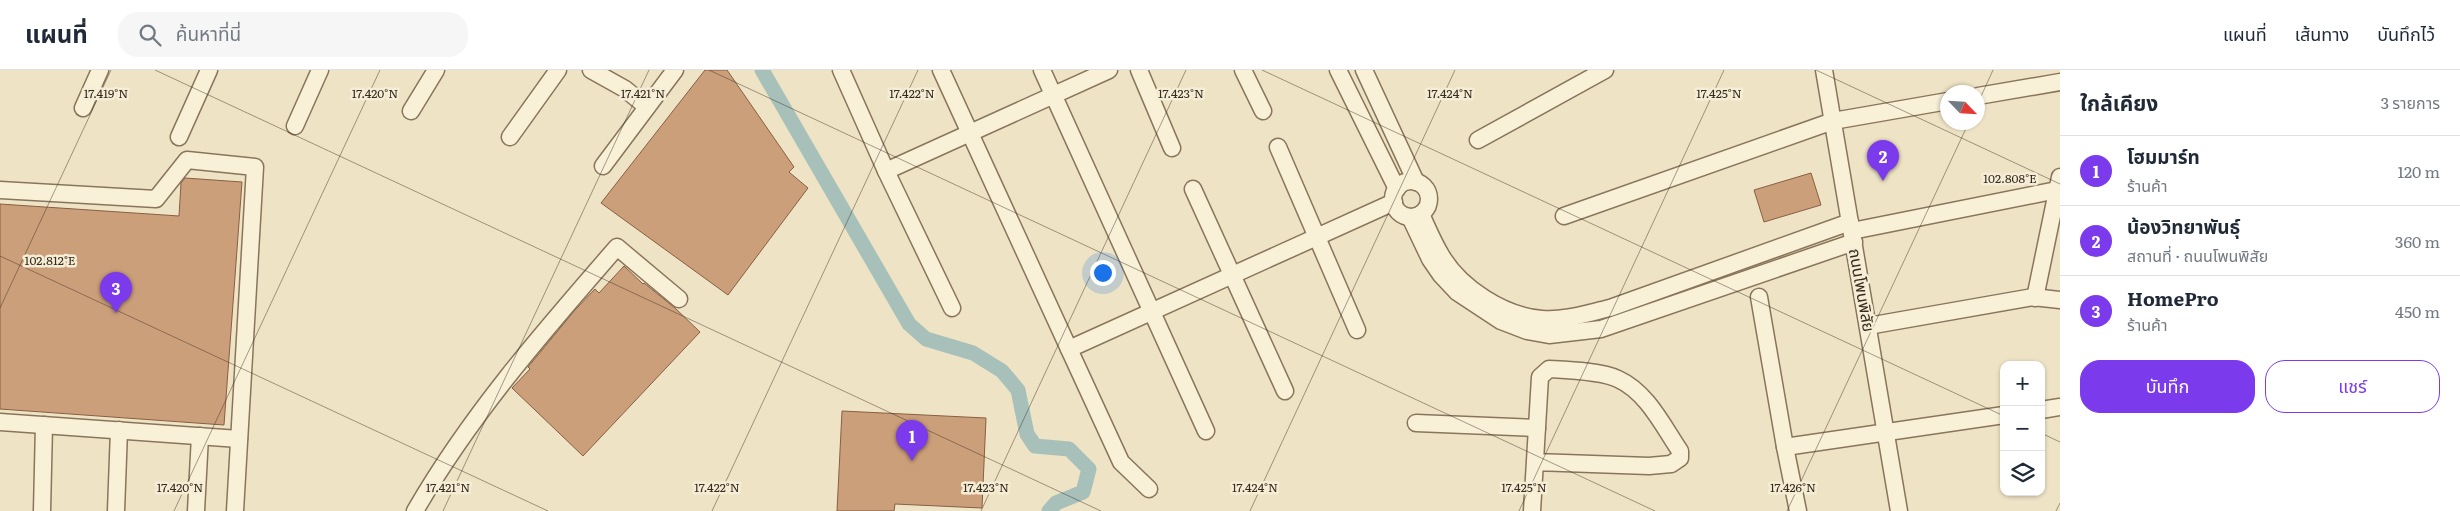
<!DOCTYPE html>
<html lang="th">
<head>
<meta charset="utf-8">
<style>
	:root { --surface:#fff; --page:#f6f6f7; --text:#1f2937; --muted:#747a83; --line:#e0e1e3; --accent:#7c3aed }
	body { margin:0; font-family:Literata,"Noto Sans Thai",serif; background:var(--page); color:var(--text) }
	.controls { position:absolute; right:15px; bottom:15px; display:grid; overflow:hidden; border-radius:10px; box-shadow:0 1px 4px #0004 }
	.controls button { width:45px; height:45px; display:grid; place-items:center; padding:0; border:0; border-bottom:1px solid var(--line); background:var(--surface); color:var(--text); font:25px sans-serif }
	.compass { position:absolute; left:1940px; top:15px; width:45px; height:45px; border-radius:50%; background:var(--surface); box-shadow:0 1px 4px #0004; rotate:115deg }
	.you { position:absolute; left:1102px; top:202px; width:18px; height:18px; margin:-12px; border:4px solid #fff; border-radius:50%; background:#1a73e8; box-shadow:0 0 0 8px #1a73e833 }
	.badge { display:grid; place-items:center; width:32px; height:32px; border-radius:50%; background:var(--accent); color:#fff; font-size:16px; font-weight:700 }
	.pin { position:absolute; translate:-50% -41px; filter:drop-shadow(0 1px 2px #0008) }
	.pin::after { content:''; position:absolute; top:26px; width:18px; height:15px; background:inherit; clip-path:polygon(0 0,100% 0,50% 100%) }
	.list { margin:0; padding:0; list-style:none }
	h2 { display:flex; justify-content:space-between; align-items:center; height:65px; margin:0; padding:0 20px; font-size:21px }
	h2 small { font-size:16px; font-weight:400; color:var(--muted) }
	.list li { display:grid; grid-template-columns:32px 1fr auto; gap:15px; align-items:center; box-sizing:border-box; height:70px; padding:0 20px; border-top:1px solid var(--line) }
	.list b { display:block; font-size:19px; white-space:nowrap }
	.list p { margin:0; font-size:16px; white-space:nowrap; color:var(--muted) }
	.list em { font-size:16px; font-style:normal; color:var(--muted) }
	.actions { display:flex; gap:10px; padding:15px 20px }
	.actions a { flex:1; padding:11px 0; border:1px solid var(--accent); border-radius:20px; text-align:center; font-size:18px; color:var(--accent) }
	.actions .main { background:var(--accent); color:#fff }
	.icon { flex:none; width:28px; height:28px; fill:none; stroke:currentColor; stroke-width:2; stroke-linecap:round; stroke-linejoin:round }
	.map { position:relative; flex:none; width:2060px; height:441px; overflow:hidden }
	header { display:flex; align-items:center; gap:30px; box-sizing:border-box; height:70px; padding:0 25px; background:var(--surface); border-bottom:1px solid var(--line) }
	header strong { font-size:24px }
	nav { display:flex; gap:28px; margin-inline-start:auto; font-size:18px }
	.search { width:350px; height:45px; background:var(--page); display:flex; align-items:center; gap:12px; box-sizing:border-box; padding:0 18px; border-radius:20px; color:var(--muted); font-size:19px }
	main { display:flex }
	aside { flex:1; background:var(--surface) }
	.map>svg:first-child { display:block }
</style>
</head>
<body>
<header>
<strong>แผนที่</strong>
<div class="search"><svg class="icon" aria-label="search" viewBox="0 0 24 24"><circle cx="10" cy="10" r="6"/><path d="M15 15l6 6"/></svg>ค้นหาที่นี่</div>
<nav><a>แผนที่</a><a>เส้นทาง</a><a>บันทึกไว้</a></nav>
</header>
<main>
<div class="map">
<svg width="2060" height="441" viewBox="0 0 2060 441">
	<rect width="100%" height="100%" fill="#eee3c5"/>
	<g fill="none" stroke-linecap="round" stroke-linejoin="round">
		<polyline stroke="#a7c1ba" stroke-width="15" points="762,0 909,254 926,269 973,283 1002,301 1018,320 1027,364 1035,376 1069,379 1089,399 1083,422 1056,433 1049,441"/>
	</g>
	<g fill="#cc9f7b" stroke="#885f41">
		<polygon points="705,0 727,0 794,97 789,102 808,118 728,225 601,133"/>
		<polygon points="1811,103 1821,135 1764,152 1754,120"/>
		<polygon points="185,108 242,112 224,355 0,339 0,134 179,146 181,113"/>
		<polygon points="624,196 643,214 644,213 675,238 700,262 583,386 512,318 530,299 528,297 575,240 595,219 599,223"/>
		<polygon points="842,341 986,348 982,438 895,434 894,441 837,441"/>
	</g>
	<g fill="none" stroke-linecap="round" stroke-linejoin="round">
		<g stroke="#89755b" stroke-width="19">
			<g id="minor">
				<polyline points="591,0 625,19 647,37"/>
				<polyline points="841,0 886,101"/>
				<polyline points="941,0 1069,279"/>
				<polyline points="1042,0 1206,361"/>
				<polyline points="1139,0 1172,78"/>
				<polyline points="1243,0 1263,41"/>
				<polyline points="1338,0 1397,119"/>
				<polyline points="1364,0 1416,112"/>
				<polyline points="1824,0 1899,441"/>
				<polyline points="1978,26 2060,12"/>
				<polyline points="83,38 100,0"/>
				<polyline points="411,41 436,0"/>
				<polyline points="295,56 320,0"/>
				<polyline points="179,67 209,0"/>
				<polyline points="510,67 558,0"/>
				<polyline points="1478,70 1605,0"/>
				<polyline points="1278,77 1357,260"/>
				<polyline points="603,96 675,0"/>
				<circle cx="1411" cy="129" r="18"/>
				<polyline points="1193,119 1285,321"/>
				<polyline points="0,120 156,129 187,90 255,97 235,441"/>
				<path d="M1421,144C1427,157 1433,172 1441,185C1460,218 1504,246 1542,249C1564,251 1588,243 1610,238L1850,152"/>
				<polyline points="1564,146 1833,51 1948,31"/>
				<polyline points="1410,147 1430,189 1441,205 1457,222 1501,251 1527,261 1549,265 1601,259 1854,172"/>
				<polyline points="1852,161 2057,120"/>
				<polyline points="1759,227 1785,377 2004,345"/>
				<polyline points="2035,228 2060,107"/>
				<polyline points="952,238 886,101 1109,0"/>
				<polyline points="1868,256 2033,227 2060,230"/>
				<polyline points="2041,340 2060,337"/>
				<polyline points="0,352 239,369"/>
				<polyline points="1416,353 1537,358"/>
				<polyline points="1785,377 1798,441"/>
				<polyline points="1149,419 1121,392 1069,279 1394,132"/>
				<polyline points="42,441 44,355"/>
				<polyline points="116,441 119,360"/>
				<polyline points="196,441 200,366"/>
				<path d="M415,441C471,344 544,261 617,177L679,229"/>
				<path d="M1532,441L1540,307L1549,299C1567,300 1601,301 1618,309C1647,322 1663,356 1680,381V388L1671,394L1649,396L1535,392"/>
			</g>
		</g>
		<use href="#minor" stroke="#f9f0d8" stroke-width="16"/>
	</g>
	<path fill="none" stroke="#392c1f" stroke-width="1" stroke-opacity="0.45" d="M155,0L1101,441M709,0L1655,441M1262,0L2004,346M1816,0L2060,114M1978,33L1993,0M0,186L548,441M0,238L111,0M2041,363L2060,372M174,441L380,0M443,441L649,0M712,441L918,0M981,441L1186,0M1250,441L1455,0M1519,441L1724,0M1787,441L1969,52M2056,441L2060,433"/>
	<g text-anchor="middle" stroke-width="5" stroke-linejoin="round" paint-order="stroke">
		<g font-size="16" fill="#392c1f" stroke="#f5edd5">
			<text transform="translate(1862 220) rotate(80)" y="6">ถนนโพนพิสัย</text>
		</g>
	</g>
	<g font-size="12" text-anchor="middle" fill="#392c1f" stroke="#f5edd5" stroke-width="5" stroke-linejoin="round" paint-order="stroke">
		<text x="106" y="28">17.419°N</text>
		<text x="375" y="28">17.420°N</text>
		<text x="1181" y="28">17.423°N</text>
		<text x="1719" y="28">17.425°N</text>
		<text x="643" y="28">17.421°N</text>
		<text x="912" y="28">17.422°N</text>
		<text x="1450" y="28">17.424°N</text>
		<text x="2010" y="113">102.808°E</text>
		<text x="50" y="195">102.812°E</text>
		<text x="180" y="422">17.420°N</text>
		<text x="448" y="422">17.421°N</text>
		<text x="717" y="422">17.422°N</text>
		<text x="986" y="422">17.423°N</text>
		<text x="1255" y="422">17.424°N</text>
		<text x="1524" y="422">17.425°N</text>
		<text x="1793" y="422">17.426°N</text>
	</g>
</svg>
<div class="controls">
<button>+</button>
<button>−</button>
<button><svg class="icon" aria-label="layers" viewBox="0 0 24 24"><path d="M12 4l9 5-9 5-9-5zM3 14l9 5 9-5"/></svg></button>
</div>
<svg class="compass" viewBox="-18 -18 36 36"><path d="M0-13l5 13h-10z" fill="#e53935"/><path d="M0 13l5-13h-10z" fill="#747a83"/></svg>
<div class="you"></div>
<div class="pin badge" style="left:912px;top:391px">1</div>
<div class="pin badge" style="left:1883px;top:111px">2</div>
<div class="pin badge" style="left:116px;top:243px">3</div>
</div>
<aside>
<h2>ใกล้เคียง<small>3 รายการ</small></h2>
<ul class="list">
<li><span class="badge">1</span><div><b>โฮมมาร์ท</b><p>ร้านค้า</p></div><em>120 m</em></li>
<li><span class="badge">2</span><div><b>น้องวิทยาพันธุ์</b><p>สถานที่ · ถนนโพนพิสัย</p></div><em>360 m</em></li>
<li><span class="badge">3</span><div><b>HomePro</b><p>ร้านค้า</p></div><em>450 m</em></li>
</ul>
<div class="actions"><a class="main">บันทึก</a><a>แชร์</a></div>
</aside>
</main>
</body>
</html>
